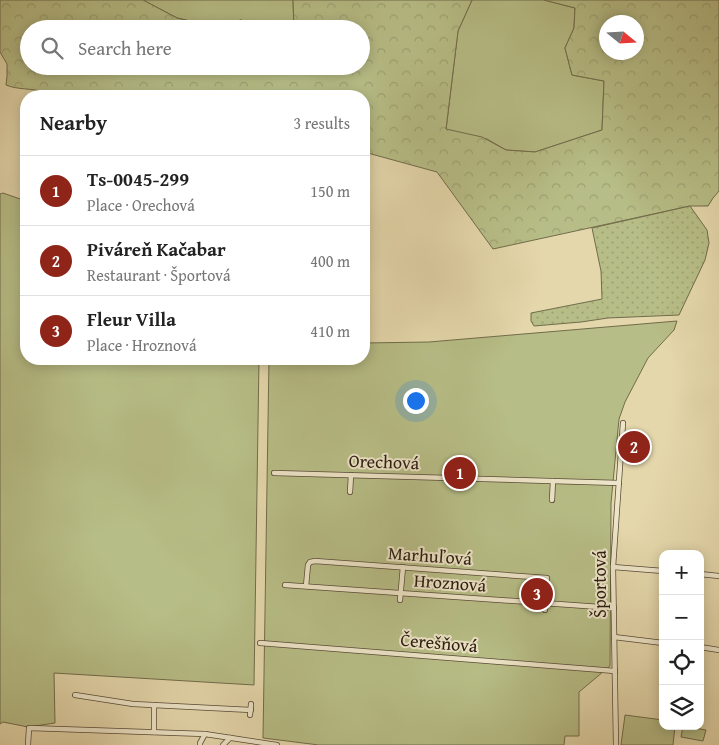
<!DOCTYPE html>
<html lang="en">
<head>
<meta charset="utf-8">
<style>
	:root { --surface:#fff; --page:#f2f2f2; --text:#222; --muted:#767676; --line:#e0e0e0; --accent:#8f2418 }
	body { margin:0; font-family:"Gentium Book Plus",serif; background:var(--page); color:var(--text) }
	.controls { position:absolute; right:15px; bottom:15px; display:grid; overflow:hidden; border-radius:10px; box-shadow:0 2px 12px #0003 }
	.controls button { width:45px; height:45px; display:grid; place-items:center; padding:0; border:0; border-bottom:1px solid var(--line); background:var(--surface); color:var(--text); font:25px sans-serif }
	.compass { position:absolute; left:599px; top:15px; width:45px; height:45px; border-radius:50%; background:var(--surface); box-shadow:0 2px 12px #0003; rotate:108deg }
	.you { position:absolute; left:415px; top:400px; width:18px; height:18px; margin:-12px; border:4px solid #fff; border-radius:50%; background:#1a73e8; box-shadow:0 0 0 8px #1a73e833 }
	.badge { display:grid; place-items:center; width:32px; height:32px; border-radius:50%; background:var(--accent); color:#fff; font-size:16px; font-weight:700 }
	.pin { position:absolute; translate:-50% -50%; border:2px solid #fff; box-shadow:0 1px 5px #0006 }
	.list { margin:0; padding:0; list-style:none }
	h2 { display:flex; justify-content:space-between; align-items:center; height:65px; margin:0; padding:0 20px; font-size:21px }
	h2 small { font-size:16px; font-weight:400; color:var(--muted) }
	.list li { display:grid; grid-template-columns:32px 1fr auto; gap:15px; align-items:center; box-sizing:border-box; height:70px; padding:0 20px; border-top:1px solid var(--line) }
	.list b { display:block; font-size:19px; white-space:nowrap }
	.list p { margin:0; font-size:16px; white-space:nowrap; color:var(--muted) }
	.list em { font-size:16px; font-style:normal; color:var(--muted) }
	.icon { flex:none; width:28px; height:28px; fill:none; stroke:currentColor; stroke-width:2; stroke-linecap:round; stroke-linejoin:round }
	.map { position:relative; flex:none; width:719px; height:745px; overflow:hidden }
	.search { position:absolute; background:var(--surface); box-shadow:0 2px 12px #0003; left:20px; top:20px; width:350px; height:55px; display:flex; align-items:center; gap:12px; box-sizing:border-box; padding:0 18px; border-radius:28px; color:var(--muted); font-size:19px }
	.panel { position:absolute; background:var(--surface); box-shadow:0 2px 12px #0003; left:20px; top:90px; width:350px; height:275px; border-radius:20px }
	.map>svg:first-child { display:block }
</style>
</head>
<body>
<div class="map">
<svg width="719" height="745" viewBox="0 0 719 745">
	<defs>
		<pattern id="forest-crowns" width="20" height="18" patternUnits="userSpaceOnUse" patternTransform="scale(1.25)"><rect width="20" height="18" fill="#b7bd86"/><path d="M2 6a3 3 0 1 1 6 0M12 15a3 3 0 1 1 6 0" fill="none" stroke="#9ea273"/></pattern>
		<pattern id="garden-dots" width="8" height="8" patternUnits="userSpaceOnUse" patternTransform="scale(1.25)"><rect width="8" height="8" fill="#b7bd86"/><path d="M2 2h.1M6 6h.1" fill="none" stroke="#9ea273" stroke-width="1.8" stroke-linecap="round"/></pattern>
	</defs>
	<rect width="100%" height="100%" fill="#e4d7ab"/>
	<filter id="stains"><feTurbulence type="fractalNoise" baseFrequency=".004" numOctaves="4"/><feColorMatrix values="0 0 0 0 .2 0 0 0 0 .09 0 0 0 0 .02 0 0 0 .5 -.17"/></filter>
	<radialGradient id="worn" r=".72"><stop offset=".6" stop-color="#630" stop-opacity="0"/><stop offset="1" stop-color="#630" stop-opacity=".3"/></radialGradient>
	<g fill="#b7bd86" stroke="#716c4b">
		<polygon points="143,0 293,0 294,29 261,29 241,20 230,23 203,24 177,18"/>
		<polygon points="472,0 544,0 575,8 574,28 565,48 572,75 604,81 602,130 535,152 506,150 487,139 446,130 458,31"/>
		<polygon points="3,193 26,201 26,359 259,359 254,685 54,673 55,723 28,727 3,722 0,724 0,194"/>
		<polygon points="677,321 674,330 648,358 625,402 619,419 611,503 610,666 579,692 579,736 565,736 564,745 319,745 263,738 269,359 364,359 364,343 429,342"/>
		<polygon points="625,715 663,720 663,726 675,726 673,745 621,745"/>
		<polygon points="683,726 706,730 703,741 681,737"/>
	</g>
	<path fill="url(#forest-crowns)" stroke="#716c4b" fill-rule="evenodd" d="M0,0H143L177,18L203,24L230,23L241,20L261,29H29V66H361V29H294L293,0H472L458,31L446,129L482,137L506,150L535,152L602,130L604,81L572,75L565,48L574,28L575,8L544,0H719V191L713,198L708,206H690L493,249L437,172L364,152V96H44V92C31,88 18,90 6,85L7,76V64L0,52ZM606,22H636V52H606Z"/>
	<polygon fill="url(#garden-dots)" stroke="#716c4b" points="690,206 707,230 709,243 705,260 679,315 608,318 581,322 534,326 531,321 531,313 602,299 601,271 592,228"/>
	<g fill="none" stroke-linecap="round" stroke-linejoin="round">
		<g stroke="#594a37" stroke-width="6">
			<g id="street">
				<polyline points="274,473 619,483"/>
				<polyline points="350,492 351,475"/>
				<polyline points="552,500 553,481"/>
				<polyline points="613,567 663,571"/>
				<polyline points="700,574 719,576"/>
				<polyline points="285,585 614,608"/>
				<polyline points="306,586 308,565 310,562 315,561 547,578 545,610"/>
				<polyline points="400,600 403,567"/>
				<polyline points="614,637 663,643"/>
				<polyline points="260,643 615,671"/>
				<polyline points="700,647 719,650"/>
				<polyline points="75,695 133,704 251,710"/>
				<polyline points="250,715 251,704"/>
				<polyline points="154,732 154,705"/>
				<polyline points="28,745 29,728 205,734"/>
				<polyline points="200,745 200,743 205,734 277,745"/>
				<polyline points="223,745 230,738"/>
				<polyline points="616,745 613,567 623,423"/>
			</g>
		</g>
		<use href="#street" stroke="#ede5c8" stroke-width="4.5"/>
	</g>
	<g text-anchor="middle" stroke-width="4" stroke-linejoin="round" paint-order="stroke">
		<g font-size="18" fill="#2b1b10" stroke="#ede5c8">
			<text transform="translate(384 462) rotate(2)" y="6">Orechová</text>
			<text transform="translate(430 556) rotate(4)" y="6">Marhuľová</text>
			<text transform="translate(450 583) rotate(4)" y="6">Hroznová</text>
			<text transform="translate(600 584) rotate(-90)" y="6">Športová</text>
			<text transform="translate(439 643) rotate(5)" y="6">Čerešňová</text>
		</g>
	</g>
	<rect width="100%" height="100%" filter="url(#stains)"/>
	<rect width="100%" height="100%" fill="url(#worn)"/>
</svg>
<div class="controls">
<button>+</button>
<button>−</button>
<button><svg class="icon" aria-label="locate" viewBox="0 0 24 24"><circle cx="12" cy="12" r="6"/><path d="M12 2v4M12 18v4M2 12h4M18 12h4"/></svg></button>
<button><svg class="icon" aria-label="layers" viewBox="0 0 24 24"><path d="M12 4l9 5-9 5-9-5zM3 14l9 5 9-5"/></svg></button>
</div>
<svg class="compass" viewBox="-18 -18 36 36"><path d="M0-13l5 13h-10z" fill="#e53935"/><path d="M0 13l5-13h-10z" fill="#767676"/></svg>
<div class="you"></div>
<div class="pin badge" style="left:460px;top:473px">1</div>
<div class="pin badge" style="left:634px;top:447px">2</div>
<div class="pin badge" style="left:537px;top:594px">3</div>
<div class="search"><svg class="icon" aria-label="search" viewBox="0 0 24 24"><circle cx="10" cy="10" r="6"/><path d="M15 15l6 6"/></svg>Search here</div>
<section class="panel">
<h2>Nearby<small>3 results</small></h2>
<ul class="list">
<li><span class="badge">1</span><div><b>Ts-0045-299</b><p>Place · Orechová</p></div><em>150 m</em></li>
<li><span class="badge">2</span><div><b>Piváreň Kačabar</b><p>Restaurant · Športová</p></div><em>400 m</em></li>
<li><span class="badge">3</span><div><b>Fleur Villa</b><p>Place · Hroznová</p></div><em>410 m</em></li>
</ul>
</section>
</div>
</body>
</html>
